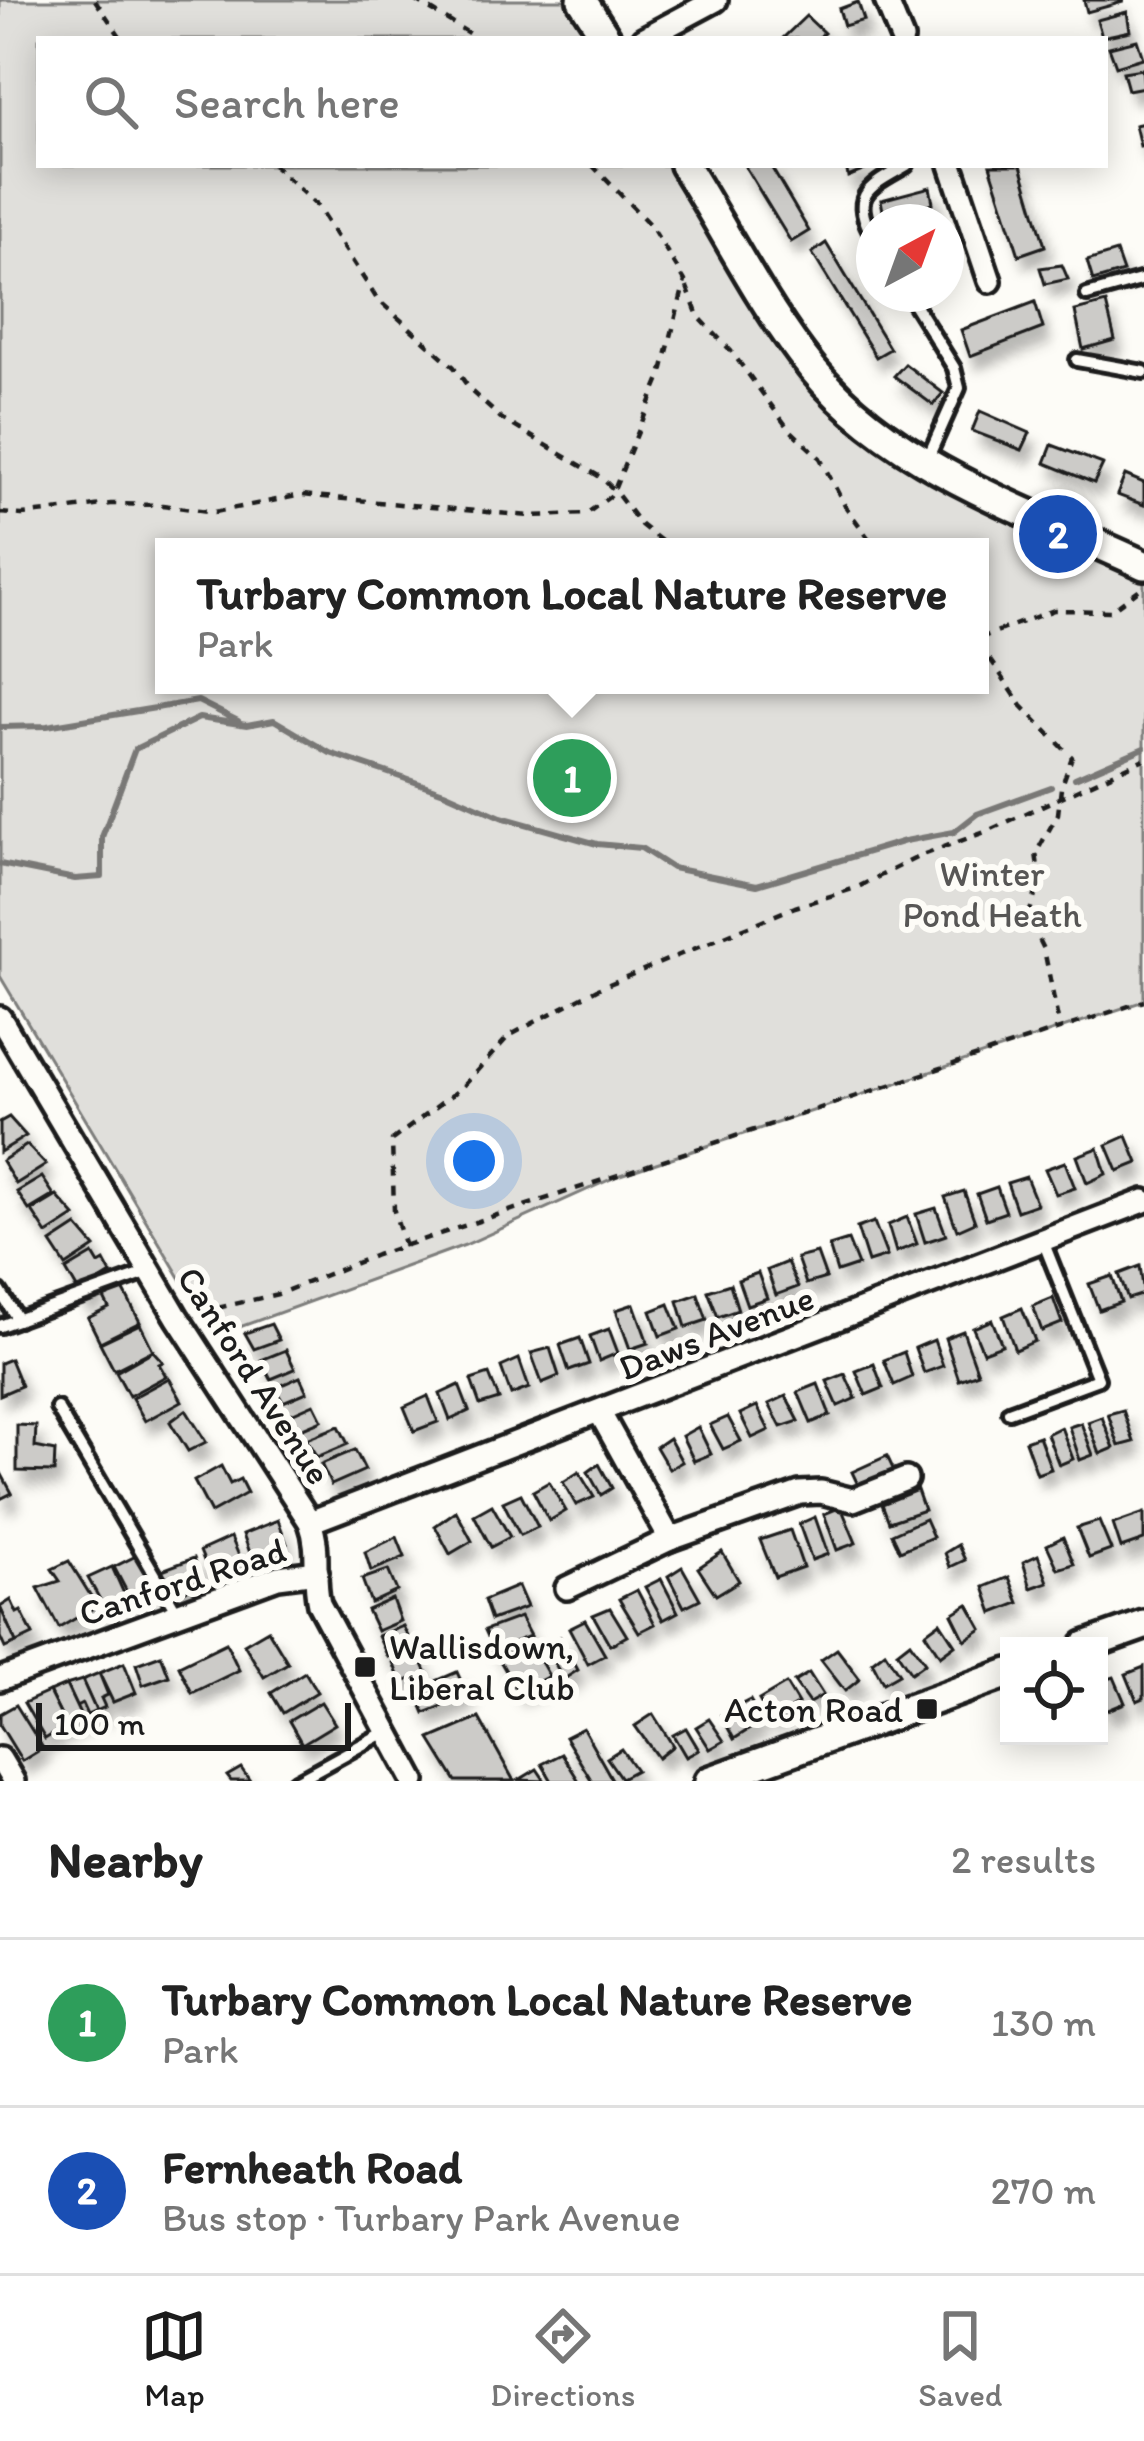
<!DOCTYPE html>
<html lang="en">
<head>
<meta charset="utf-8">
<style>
	:root { --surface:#fff; --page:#f2f2f2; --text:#222; --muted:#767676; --line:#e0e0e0; --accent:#1c1c1c }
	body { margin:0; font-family:Itim,sans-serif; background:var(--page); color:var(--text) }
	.controls { position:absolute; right:36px; bottom:36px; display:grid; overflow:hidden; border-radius:0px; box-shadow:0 6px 30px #0003 }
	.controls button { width:108px; height:108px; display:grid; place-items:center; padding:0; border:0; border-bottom:3px solid var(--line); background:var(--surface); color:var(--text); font:60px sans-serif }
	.compass { position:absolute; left:856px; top:204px; width:108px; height:108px; border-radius:50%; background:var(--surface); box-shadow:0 6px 30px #0003; rotate:41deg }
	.scale { position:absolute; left:36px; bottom:30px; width:315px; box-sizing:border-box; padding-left:12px; border:6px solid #1c1c1c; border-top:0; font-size:33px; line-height:42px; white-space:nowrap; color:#1c1c1c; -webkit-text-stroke:9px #fdfcf7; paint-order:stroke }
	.you { position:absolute; left:474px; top:1161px; width:42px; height:42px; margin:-30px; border:9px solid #fff; border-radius:50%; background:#1a73e8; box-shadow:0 0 0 18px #1a73e833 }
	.badge { display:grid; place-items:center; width:78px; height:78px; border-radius:50%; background:var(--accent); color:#fff; font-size:39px; font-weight:700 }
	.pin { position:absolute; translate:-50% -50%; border:6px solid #fff; box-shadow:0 3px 12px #0006 }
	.popup { position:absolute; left:155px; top:538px; width:834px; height:156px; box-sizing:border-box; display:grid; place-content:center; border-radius:0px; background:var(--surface); filter:drop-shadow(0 3px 9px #0005); font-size:39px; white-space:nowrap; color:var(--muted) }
	.popup b { font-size:45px; color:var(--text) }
	.popup::after { content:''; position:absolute; left:50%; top:100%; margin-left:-24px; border:24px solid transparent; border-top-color:var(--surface) }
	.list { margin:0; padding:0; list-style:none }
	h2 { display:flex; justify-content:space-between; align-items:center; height:156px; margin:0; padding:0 48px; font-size:51px }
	h2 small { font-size:39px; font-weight:400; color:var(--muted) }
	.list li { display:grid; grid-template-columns:78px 1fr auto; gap:36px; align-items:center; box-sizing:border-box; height:168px; padding:0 48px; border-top:3px solid var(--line) }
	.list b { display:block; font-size:45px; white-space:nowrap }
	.list p { margin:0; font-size:39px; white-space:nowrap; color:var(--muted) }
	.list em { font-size:39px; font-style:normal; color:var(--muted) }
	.icon { flex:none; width:66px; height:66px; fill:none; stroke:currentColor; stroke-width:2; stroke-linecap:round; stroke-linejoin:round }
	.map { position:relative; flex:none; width:1144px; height:1781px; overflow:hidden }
	.search { position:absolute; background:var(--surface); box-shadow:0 6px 30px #0003; left:36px; right:36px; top:36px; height:132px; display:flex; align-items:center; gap:30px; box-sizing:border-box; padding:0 42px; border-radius:0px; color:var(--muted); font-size:45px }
	.sheet { height:492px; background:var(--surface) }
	nav { display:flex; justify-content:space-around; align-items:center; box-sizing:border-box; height:168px; border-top:3px solid var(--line); background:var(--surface); font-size:33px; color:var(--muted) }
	nav a { display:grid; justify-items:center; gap:6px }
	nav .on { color:var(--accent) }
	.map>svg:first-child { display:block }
</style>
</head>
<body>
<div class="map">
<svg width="1144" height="1781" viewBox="0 0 1144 1781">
	<defs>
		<filter id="shadow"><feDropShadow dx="7" dy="13" stdDeviation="6" flood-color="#0004"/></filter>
	</defs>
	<rect width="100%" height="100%" fill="#fdfcf7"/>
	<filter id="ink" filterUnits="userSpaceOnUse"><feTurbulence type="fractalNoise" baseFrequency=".00833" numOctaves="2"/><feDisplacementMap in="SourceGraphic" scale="24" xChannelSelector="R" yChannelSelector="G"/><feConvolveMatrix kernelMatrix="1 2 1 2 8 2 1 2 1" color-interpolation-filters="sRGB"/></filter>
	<g filter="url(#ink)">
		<path fill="#e0dfdb" stroke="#7e7e7c" stroke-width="3" fill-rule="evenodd" d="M0,0H582L607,39H39V165H684L802,356L866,421L1144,565V1001L620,1175L465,1245L215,1336L0,976ZM164,547H980V685H164Z"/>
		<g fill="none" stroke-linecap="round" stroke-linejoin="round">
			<g stroke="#797876" stroke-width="6">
				<polyline points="0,727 47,726 198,701 238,721"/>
				<polyline points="1075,778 1144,748"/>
				<polyline points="0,864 75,879 102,877 102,837 135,749 199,718 247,725 274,720 330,753 444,792 501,817 597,844 641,848 672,868 757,885 905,841 954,832 977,814 1051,787"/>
			</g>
		</g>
		<g fill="#cccbc8" stroke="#1c1c1c" stroke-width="3" filter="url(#shadow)">
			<polygon points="1084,0 1122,0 1123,2 1087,12"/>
			<polygon points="858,2 864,20 844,26 839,9"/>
			<polygon points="1127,12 1130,31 1102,37 1097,20"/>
			<polygon points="806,16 824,33 817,39 782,39"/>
			<polygon points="1137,40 1143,58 1116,66 1109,47"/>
			<polygon points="1142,69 1144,87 1128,90 1123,72"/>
			<polygon points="1144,123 1144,145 1140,146 1135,125"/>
			<polygon points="744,165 770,165 809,231 791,242"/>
			<polygon points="846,165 877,165 848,177"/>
			<polygon points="990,165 1021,165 1045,246 1019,255"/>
			<polygon points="930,187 933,203 884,216 881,200"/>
			<polygon points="927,212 930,222 902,222 901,216"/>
			<polygon points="826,243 890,349 876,357 812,253"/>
			<polygon points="1116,252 1123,272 1093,281 1087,261"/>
			<polygon points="1062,265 1068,279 1045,284 1040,268"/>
			<polygon points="1035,302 1043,328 970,356 961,330"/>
			<polygon points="1106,303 1115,340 1083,349 1075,311"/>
			<polygon points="905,364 943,393 933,405 894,376"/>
			<polygon points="980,411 1030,433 1022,450 972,431"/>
			<polygon points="1052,445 1103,464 1094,483 1045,463"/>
			<polygon points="1125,475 1144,483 1144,505 1117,495"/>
			<polygon points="9,1117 26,1136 0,1152 0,1122"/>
			<polygon points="1127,1136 1138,1163 1118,1171 1107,1145"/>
			<polygon points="27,1145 46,1165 16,1184 2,1161"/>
			<polygon points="1098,1148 1106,1174 1087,1183 1077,1156"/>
			<polygon points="1065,1162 1075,1188 1056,1194 1045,1169"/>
			<polygon points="42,1177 54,1195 29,1210 17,1192"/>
			<polygon points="1026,1177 1037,1204 1017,1211 1007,1183"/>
			<polygon points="997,1187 1006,1212 986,1219 977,1194"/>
			<polygon points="964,1191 975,1222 957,1230 945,1197"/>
			<polygon points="57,1196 75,1216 47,1234 32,1211"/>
			<polygon points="936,1208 946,1235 925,1242 916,1214"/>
			<polygon points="907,1217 917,1244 896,1252 888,1225"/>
			<polygon points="874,1222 887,1256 868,1262 857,1228"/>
			<polygon points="77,1226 95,1247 66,1266 51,1243"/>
			<polygon points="848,1240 858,1265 837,1272 829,1246"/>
			<polygon points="817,1253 826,1278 806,1284 797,1258"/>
			<polygon points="93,1254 99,1264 104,1261 111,1274 95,1284 99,1292 84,1301 66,1270"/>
			<polygon points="787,1262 798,1287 776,1295 767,1270"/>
			<polygon points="1140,1266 1144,1294 1128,1299 1119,1274"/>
			<polygon points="758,1273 767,1298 747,1305 738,1280"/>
			<polygon points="1112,1276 1121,1302 1099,1310 1089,1284"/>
			<polygon points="730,1284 738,1310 718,1317 708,1291"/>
			<polygon points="123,1289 140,1322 100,1342 88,1318 109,1308 104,1298"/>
			<polygon points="698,1294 707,1320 686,1327 678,1301"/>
			<polygon points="1053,1298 1062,1323 1042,1331 1033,1306"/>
			<polygon points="634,1304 648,1343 630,1349 616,1310"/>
			<polygon points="669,1304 679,1329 660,1336 651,1311"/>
			<polygon points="1022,1308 1035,1341 1015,1350 1003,1316"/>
			<polygon points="992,1320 1002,1345 983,1352 973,1328"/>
			<polygon points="140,1324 153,1350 114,1370 100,1343"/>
			<polygon points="271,1324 279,1340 254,1349 245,1333"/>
			<polygon points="609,1329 618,1353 599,1361 590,1336"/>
			<polygon points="963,1331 978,1373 959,1380 945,1338"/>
			<polygon points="580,1338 589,1364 569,1371 560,1345"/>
			<polygon points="934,1340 943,1366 924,1373 915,1348"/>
			<polygon points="550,1348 559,1376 542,1383 531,1353"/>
			<polygon points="286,1350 295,1369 271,1379 261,1360"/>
			<polygon points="153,1351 163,1362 159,1364 166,1376 129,1396 116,1372"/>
			<polygon points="904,1352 912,1377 894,1385 884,1360"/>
			<polygon points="10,1359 21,1386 0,1395 0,1363"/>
			<polygon points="519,1359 529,1388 511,1395 501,1367"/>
			<polygon points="874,1364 883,1388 866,1395 856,1371"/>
			<polygon points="489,1374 499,1399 480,1405 471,1380"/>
			<polygon points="845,1374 856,1398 838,1406 827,1381"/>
			<polygon points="300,1377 307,1392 283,1402 275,1388"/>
			<polygon points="169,1378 182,1401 145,1421 132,1398"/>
			<polygon points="818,1384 830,1415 811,1423 798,1392"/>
			<polygon points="459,1385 469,1411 450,1420 440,1394"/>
			<polygon points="428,1396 438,1422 414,1431 404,1407"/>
			<polygon points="786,1396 799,1421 781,1427 769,1404"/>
			<polygon points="314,1404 322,1420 298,1430 289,1415"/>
			<polygon points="757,1406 769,1430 752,1438 740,1414"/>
			<polygon points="186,1410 206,1442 188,1451 170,1422"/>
			<polygon points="1123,1410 1134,1442 1119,1446 1108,1414"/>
			<polygon points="728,1417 741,1441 723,1449 710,1425"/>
			<polygon points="1102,1417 1114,1448 1100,1454 1088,1422"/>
			<polygon points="1081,1423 1093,1455 1080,1460 1069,1427"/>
			<polygon points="17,1425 36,1426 35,1447 55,1451 54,1472 17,1471"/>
			<polygon points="339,1426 348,1444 317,1457 306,1439"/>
			<polygon points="698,1427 711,1454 694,1461 682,1436"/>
			<polygon points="1061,1427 1073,1459 1059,1465 1047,1434"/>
			<polygon points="1039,1436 1051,1469 1037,1474 1025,1441"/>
			<polygon points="669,1438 682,1462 669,1469 656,1447"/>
			<polygon points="355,1450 365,1470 331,1485 321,1464"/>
			<polygon points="887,1456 896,1475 860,1489 852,1472"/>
			<polygon points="599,1464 612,1488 601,1495 588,1472"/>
			<polygon points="221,1466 230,1484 240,1479 247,1493 211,1513 194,1481"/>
			<polygon points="0,1471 12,1493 0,1499"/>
			<polygon points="579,1472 594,1497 576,1505 563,1482"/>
			<polygon points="549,1482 566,1511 549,1521 533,1491"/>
			<polygon points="917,1490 924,1510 889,1522 882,1504"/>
			<polygon points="521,1494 538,1527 520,1535 503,1502"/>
			<polygon points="492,1505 510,1537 491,1547 474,1515"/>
			<polygon points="841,1507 856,1543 837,1550 824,1514"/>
			<polygon points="456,1511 472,1541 450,1554 435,1526"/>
			<polygon points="1144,1513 1144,1540 1121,1548 1113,1524"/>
			<polygon points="815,1517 828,1554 812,1560 799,1524"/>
			<polygon points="925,1519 933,1537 900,1551 892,1534"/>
			<polygon points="278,1520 287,1544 252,1558 243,1534"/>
			<polygon points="1099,1521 1111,1550 1089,1558 1077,1528"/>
			<polygon points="790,1530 803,1567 775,1577 760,1540"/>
			<polygon points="231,1537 242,1563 210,1575 200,1551"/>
			<polygon points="397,1537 405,1557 371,1571 365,1552"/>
			<polygon points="1063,1537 1074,1564 1058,1569 1047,1545"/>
			<polygon points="958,1545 965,1560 950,1567 945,1553"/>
			<polygon points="722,1552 739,1581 716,1595 698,1568"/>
			<polygon points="138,1555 153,1585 128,1594 114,1567"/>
			<polygon points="1038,1555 1048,1582 1031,1588 1023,1562"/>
			<polygon points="194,1558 204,1583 173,1595 162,1570"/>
			<polygon points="69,1561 97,1606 59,1628 38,1588 60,1581 52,1569"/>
			<polygon points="112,1567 125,1596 103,1605 88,1578"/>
			<polygon points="682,1567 700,1599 684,1607 668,1576"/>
			<polygon points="388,1570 397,1591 371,1603 362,1579"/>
			<polygon points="1009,1577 1019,1603 993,1613 984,1587"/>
			<polygon points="661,1579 678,1612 663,1620 645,1587"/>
			<polygon points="518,1586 527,1607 491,1620 484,1600"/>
			<polygon points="637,1590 655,1624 639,1632 619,1599"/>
			<polygon points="392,1599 400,1621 377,1631 367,1610"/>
			<polygon points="11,1600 17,1613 21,1611 33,1635 16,1643 0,1607"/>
			<polygon points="968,1604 982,1629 965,1640 952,1614"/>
			<polygon points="0,1607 16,1643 5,1648 0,1637"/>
			<polygon points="610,1608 627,1636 610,1645 593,1615"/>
			<polygon points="520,1617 530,1636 494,1650 485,1630"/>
			<polygon points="585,1620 605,1655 588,1664 569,1628"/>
			<polygon points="940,1622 955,1645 940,1656 925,1633"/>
			<polygon points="403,1626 413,1647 388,1657 378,1636"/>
			<polygon points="268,1630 288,1663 264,1677 244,1644"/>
			<polygon points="560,1637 578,1670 564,1679 544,1646"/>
			<polygon points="530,1642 549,1676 518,1692 499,1659"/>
			<polygon points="910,1642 925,1663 911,1673 897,1652"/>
			<polygon points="226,1643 239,1670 192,1693 179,1666"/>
			<polygon points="837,1649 860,1679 845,1691 821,1660"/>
			<polygon points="417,1651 427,1673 401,1683 393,1662"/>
			<polygon points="885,1652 899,1674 883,1683 872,1662"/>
			<polygon points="161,1655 169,1676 143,1685 136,1664"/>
			<polygon points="124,1663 136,1693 113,1702 99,1673"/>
			<polygon points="1144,1667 1144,1698 1137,1701 1126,1674"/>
			<polygon points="305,1672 317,1692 283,1713 271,1693"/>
			<polygon points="457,1672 468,1696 425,1713 415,1690"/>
			<polygon points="99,1673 108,1695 101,1698 105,1707 96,1711 82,1680"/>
			<polygon points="809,1673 823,1695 809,1703 794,1682"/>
			<polygon points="1114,1677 1125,1703 1106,1711 1099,1682"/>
			<polygon points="82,1680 96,1711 87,1715 82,1704 76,1707 66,1685"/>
			<polygon points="786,1684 798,1704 771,1721 759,1700"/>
			<polygon points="66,1685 82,1719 66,1726 49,1692"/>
			<polygon points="49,1692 66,1726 45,1739 24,1703"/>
			<polygon points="750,1700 762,1721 734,1739 721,1715"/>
			<polygon points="321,1702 335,1724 302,1744 289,1721"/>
			<polygon points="16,1705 43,1748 22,1761 0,1725 0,1714"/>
			<polygon points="653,1714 673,1746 658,1758 635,1726"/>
			<polygon points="479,1718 514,1781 456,1781 430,1739"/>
			<polygon points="709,1719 724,1741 710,1749 696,1727"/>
			<polygon points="583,1728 613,1781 592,1781 565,1737"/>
			<polygon points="686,1728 699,1750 686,1757 673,1735"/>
			<polygon points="621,1749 636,1770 621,1778 607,1758"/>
			<polygon points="562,1754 579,1781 552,1781 542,1764"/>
			<polygon points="241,1768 250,1781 231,1781 227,1776"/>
			<polygon points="537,1769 545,1781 519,1780"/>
		</g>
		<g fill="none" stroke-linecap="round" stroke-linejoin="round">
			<g stroke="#1c1c1c" stroke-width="20">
				<g id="service">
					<path d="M874,238C847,194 871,186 907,165"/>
					<polyline points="908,294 954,368 959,388 926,462"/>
					<polyline points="1087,295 1144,279"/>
					<polyline points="1077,360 1144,372"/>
					<polyline points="0,1291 18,1320"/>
					<polyline points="0,1326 149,1272"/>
					<polyline points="57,1408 177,1612"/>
					<polyline points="1009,1412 1098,1379 1043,1241"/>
					<polyline points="296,1781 387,1731"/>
				</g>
			</g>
			<g stroke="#1c1c1c" stroke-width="30">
				<g id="minor">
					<polyline points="886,0 902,39"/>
					<polyline points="643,39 716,0"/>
					<polyline points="951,165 990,281"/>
					<path d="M0,1018L177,1317L310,1522C321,1552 312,1574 319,1604L414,1781"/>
					<polyline points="310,1522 1144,1201"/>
					<polyline points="670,1539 800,1493 821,1492 853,1500 906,1479"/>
					<polyline points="567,1588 670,1539 600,1413"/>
					<polyline points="0,1679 278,1577 317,1572"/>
					<polyline points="0,1759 13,1781"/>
				</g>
			</g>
			<g stroke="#1c1c1c" stroke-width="36">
				<g id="tertiary">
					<polyline points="582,0 607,39"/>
					<path d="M684,165C723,227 757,295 801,354C882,465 1025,509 1144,565"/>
					<polyline points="1085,1646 1144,1625"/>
					<polyline points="709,1781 1009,1673"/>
				</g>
			</g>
			<g stroke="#1c1c1c" stroke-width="4.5" stroke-dasharray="9 9" stroke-linecap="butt">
				<polyline points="95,0 122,39"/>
				<polyline points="415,0 478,39"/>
				<polyline points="592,165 651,226 685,281 661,376 614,490 641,525 669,547"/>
				<polyline points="687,287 698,316 731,351 788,428 820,458 845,506 875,547"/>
				<polyline points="0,513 22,515 111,504 162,505 215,512 302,495 530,516 586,514 612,495 614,490 602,478 502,419 472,392 454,367 377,299 316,205 273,165"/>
				<polyline points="980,638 1054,610 1110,611 1140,589"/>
				<polyline points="980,644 1022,706 1072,757 1061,788 1058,814 1036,853 1040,881 1028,917 1044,949 1060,1030"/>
				<polyline points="405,1247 394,1211 392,1140 460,1089 509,1036 597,989 795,907 856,888 922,855 985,832 1144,759"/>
				<polyline points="200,1312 278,1294 376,1255 1144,1001"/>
			</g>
			<use href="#service" stroke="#fdfcf7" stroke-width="10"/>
			<use href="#minor" stroke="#fdfcf7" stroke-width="21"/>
			<use href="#tertiary" stroke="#fdfcf7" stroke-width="27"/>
		</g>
	</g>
	<g fill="#1c1c1c" stroke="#fdfcf7" stroke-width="4.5">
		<rect x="353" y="1655" width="24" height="24" rx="6"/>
		<rect x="915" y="1697" width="24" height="24" rx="6"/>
	</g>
	<g text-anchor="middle" stroke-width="12" stroke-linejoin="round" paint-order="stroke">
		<g font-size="36" fill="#575655" stroke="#fdfcf7">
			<text x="992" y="886">Winter<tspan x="992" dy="41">Pond Heath</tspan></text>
		</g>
		<g font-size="36" fill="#1c1c1c" stroke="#fdfcf7">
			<text transform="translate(716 1332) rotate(-21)" y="13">Daws Avenue</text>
			<text transform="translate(255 1375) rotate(57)" y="13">Canford Avenue</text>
			<text transform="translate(182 1581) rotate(-18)" y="13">Canford Road</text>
		</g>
		<g font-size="36" fill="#1c1c1c" stroke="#fdfcf7" text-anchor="start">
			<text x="389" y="1659">Wallisdown,<tspan x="389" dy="41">Liberal Club</tspan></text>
			<text x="903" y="1722" text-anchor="end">Acton Road</text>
		</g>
	</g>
</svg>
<div class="controls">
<button><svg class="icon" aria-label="locate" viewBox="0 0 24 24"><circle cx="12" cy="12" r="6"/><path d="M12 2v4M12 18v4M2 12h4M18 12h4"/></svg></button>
</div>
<svg class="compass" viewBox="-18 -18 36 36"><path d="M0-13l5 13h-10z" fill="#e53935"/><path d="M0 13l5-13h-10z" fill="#767676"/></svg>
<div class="scale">100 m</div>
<div class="you"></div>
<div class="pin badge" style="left:572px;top:778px;background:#2e9e5b">1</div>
<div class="popup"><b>Turbary Common Local Nature Reserve</b>Park</div>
<div class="pin badge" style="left:1058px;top:534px;background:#1a4fb4">2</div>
<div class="search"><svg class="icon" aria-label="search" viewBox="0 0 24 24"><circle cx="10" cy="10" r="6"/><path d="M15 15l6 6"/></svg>Search here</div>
</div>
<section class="sheet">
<h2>Nearby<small>2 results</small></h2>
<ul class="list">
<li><span class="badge" style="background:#2e9e5b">1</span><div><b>Turbary Common Local Nature Reserve</b><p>Park</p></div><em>130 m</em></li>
<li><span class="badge" style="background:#1a4fb4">2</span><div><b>Fernheath Road</b><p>Bus stop · Turbary Park Avenue</p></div><em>270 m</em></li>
</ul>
</section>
<nav>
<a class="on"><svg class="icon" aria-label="map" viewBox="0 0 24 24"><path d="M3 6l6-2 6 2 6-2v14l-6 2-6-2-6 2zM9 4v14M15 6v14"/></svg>Map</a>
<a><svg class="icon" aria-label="directions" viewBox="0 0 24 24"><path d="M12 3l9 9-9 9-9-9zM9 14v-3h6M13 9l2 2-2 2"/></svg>Directions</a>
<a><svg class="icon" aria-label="saved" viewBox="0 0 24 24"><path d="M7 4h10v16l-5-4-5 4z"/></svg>Saved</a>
</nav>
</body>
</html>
